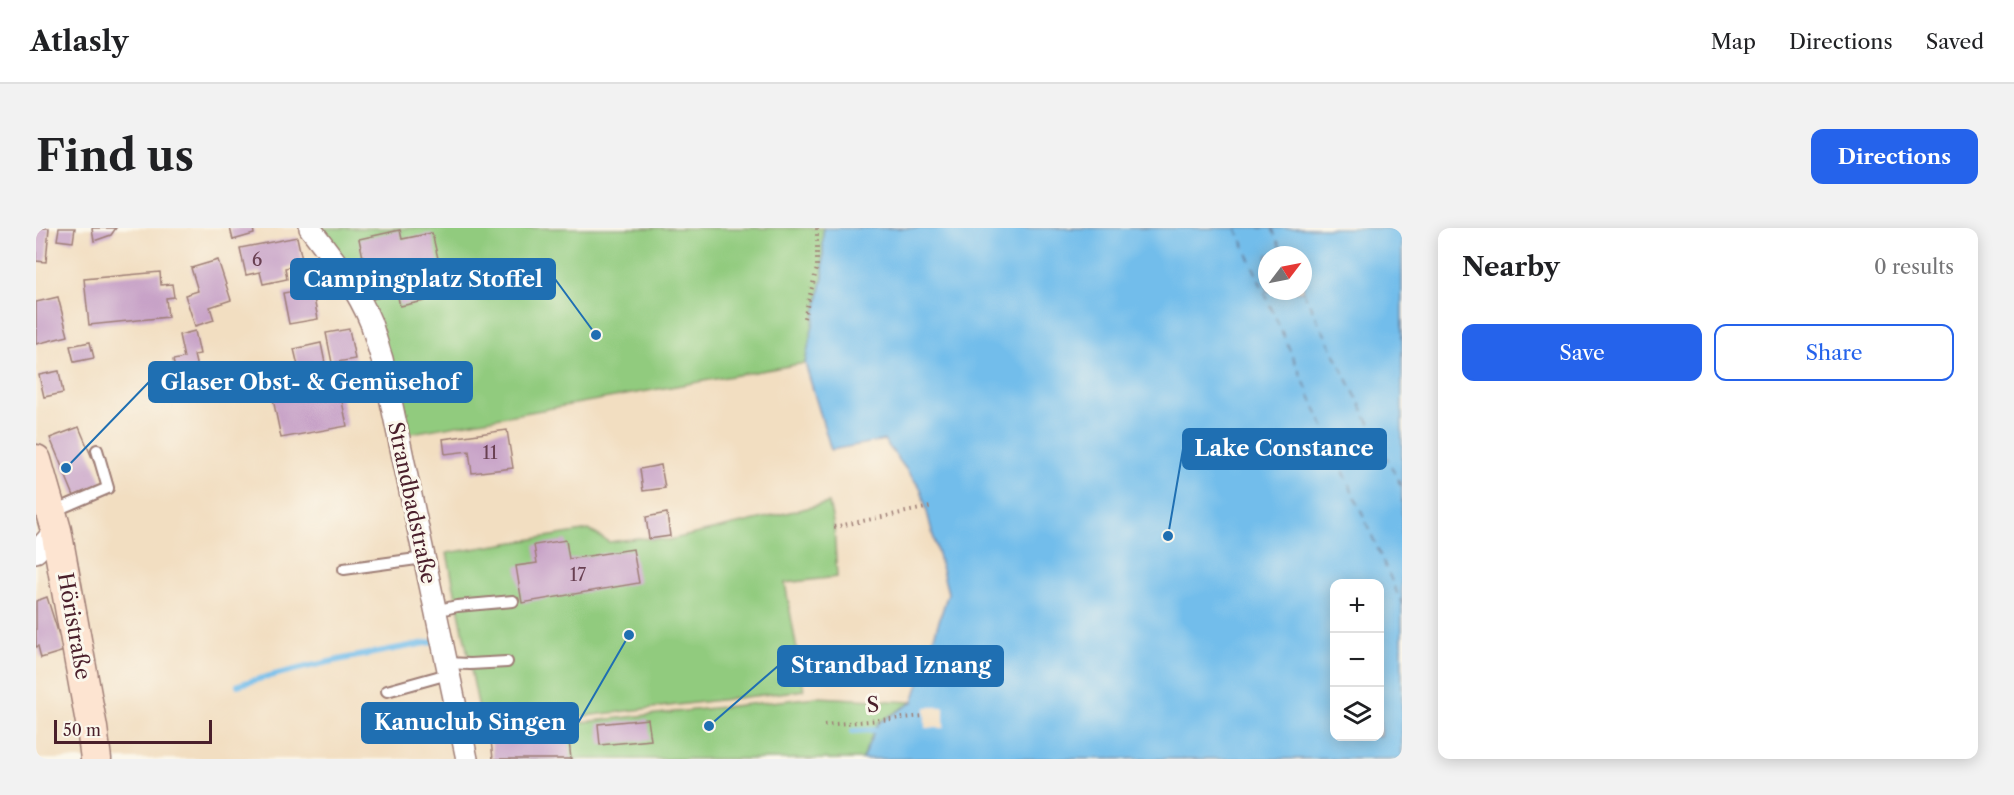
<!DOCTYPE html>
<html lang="en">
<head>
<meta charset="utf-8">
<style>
	:root { --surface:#fff; --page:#f2f2f2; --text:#202124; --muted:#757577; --line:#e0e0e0; --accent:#2563eb }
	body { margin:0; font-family:"Libre Caslon Text",serif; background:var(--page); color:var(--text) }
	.controls { position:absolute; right:18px; bottom:18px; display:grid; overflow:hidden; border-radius:12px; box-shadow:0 3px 15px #0003 }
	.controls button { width:54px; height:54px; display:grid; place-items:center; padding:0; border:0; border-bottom:2px solid var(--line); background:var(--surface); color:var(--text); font:30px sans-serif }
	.compass { position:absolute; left:1222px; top:18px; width:54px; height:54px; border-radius:50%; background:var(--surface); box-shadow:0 3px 15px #0003; rotate:58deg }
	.scale { position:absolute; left:18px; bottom:15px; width:158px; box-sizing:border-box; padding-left:6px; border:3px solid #4a1f2b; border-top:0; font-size:16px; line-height:21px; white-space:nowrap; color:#4a1f2b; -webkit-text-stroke:4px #fbf7ec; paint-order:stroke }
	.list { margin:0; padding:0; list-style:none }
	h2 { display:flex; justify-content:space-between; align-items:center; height:78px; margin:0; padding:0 24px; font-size:26px }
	h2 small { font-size:20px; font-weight:400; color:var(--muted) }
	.actions { display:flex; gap:12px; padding:18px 24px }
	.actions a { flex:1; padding:14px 0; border:2px solid var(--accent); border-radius:12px; text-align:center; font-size:21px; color:var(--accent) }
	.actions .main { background:var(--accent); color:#fff }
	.icon { flex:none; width:33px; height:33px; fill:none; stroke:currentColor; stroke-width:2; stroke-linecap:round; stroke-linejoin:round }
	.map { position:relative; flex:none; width:1366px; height:531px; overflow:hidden; border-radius:12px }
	header { display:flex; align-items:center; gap:36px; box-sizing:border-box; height:84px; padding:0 30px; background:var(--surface); border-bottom:2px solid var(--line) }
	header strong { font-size:28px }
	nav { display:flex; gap:33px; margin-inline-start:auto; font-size:21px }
	.intro { display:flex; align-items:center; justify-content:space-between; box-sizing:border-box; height:144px; padding:0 36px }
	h1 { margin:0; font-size:42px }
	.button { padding:15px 27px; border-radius:12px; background:var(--accent); color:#fff; font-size:21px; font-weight:700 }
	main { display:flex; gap:36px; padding:0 36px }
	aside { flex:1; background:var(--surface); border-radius:12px; box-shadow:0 3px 15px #0003 }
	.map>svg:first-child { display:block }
</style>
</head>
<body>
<header>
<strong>Atlasly</strong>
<nav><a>Map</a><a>Directions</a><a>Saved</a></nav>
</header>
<div class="intro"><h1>Find us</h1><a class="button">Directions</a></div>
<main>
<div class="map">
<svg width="1366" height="531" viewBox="0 0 1366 531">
	<rect width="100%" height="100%" fill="#fbf7ec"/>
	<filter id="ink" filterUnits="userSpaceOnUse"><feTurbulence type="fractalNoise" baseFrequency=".0167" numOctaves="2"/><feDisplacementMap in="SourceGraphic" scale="12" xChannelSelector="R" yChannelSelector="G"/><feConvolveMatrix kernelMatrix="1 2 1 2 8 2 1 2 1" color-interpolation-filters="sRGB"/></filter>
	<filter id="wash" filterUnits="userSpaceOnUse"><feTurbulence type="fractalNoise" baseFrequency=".008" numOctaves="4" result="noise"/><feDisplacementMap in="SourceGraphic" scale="24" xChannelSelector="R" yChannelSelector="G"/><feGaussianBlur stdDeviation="1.35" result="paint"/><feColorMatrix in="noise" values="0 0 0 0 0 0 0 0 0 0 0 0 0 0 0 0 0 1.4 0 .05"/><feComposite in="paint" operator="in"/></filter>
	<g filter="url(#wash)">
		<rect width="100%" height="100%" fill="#f2dec1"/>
		<g fill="#91cb7e" stroke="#6e7554" stroke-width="1.5">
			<polygon points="281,0 787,0 787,49 769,135 371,206 352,125"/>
			<polygon points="793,275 798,299 801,349 749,355 768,462 447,500 411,325 553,302 573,314 602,310 633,312"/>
			<polygon points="781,469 877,474 842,495 826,531 465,531 463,503"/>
		</g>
		<path fill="#72bdeb" stroke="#5e6e8b" stroke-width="1.5" fill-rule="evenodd" d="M787,0H1366V531H826L842,495L877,474L912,365L885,261L848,212L795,222L769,135L787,49ZM1231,27H1267V63H1231ZM1298,356H1344V508H1298Z"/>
		<rect fill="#f2dec1" x="889" y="479" width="19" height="21"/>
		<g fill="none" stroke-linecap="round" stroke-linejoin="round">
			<g stroke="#72bdeb" stroke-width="6">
				<path d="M202,457C265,438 330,426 396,414"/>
				<polyline points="817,503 839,502"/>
			</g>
			<g stroke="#58566e" stroke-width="1.5" stroke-dasharray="8 6" stroke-linecap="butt">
				<polyline points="1200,0 1366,376"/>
				<polyline points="1236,0 1248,27"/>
				<polyline points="1267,63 1366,260"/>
			</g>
		</g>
		<g id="blocks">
			<g fill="#c7a2c7">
				<polygon points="0,0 13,0 10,34 0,33"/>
				<polygon points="23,0 39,0 37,14 21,12"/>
				<polygon points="56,0 80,0 75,7 58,13"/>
				<polygon points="194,0 217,0 218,6 197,12"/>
				<polygon points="364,2 366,11 396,5 405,43 383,48 389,73 364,78 361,65 336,71 323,11"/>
				<polygon points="261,9 267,36 249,40 251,51 227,56 224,44 210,47 204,20"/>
				<polygon points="182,32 195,72 174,79 178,92 159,98 149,67 162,63 155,40"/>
				<polygon points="124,44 125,57 136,56 138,69 130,70 132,89 53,97 48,51"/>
				<polygon points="276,60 282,91 253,96 247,65"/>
				<polygon points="22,69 32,108 0,116 0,74"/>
				<polygon points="313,101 319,131 296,135 290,105"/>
				<polygon points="159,103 164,126 158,127 164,153 143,158 137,132 148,130 143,107"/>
				<polygon points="54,114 58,130 38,134 34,118"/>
				<polygon points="285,115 290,140 264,146 258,121"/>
				<polygon points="23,143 27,165 8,169 3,147"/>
				<polygon points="303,158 311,198 245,210 237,171"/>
				<polygon points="43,199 67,256 38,268 14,210"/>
				<polygon points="471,202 477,240 436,245 433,223 409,226 407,211"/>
				<polygon points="625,237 629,260 607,263 604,241"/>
				<polygon points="631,285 634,308 613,311 610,289"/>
				<polygon points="530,312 533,331 597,321 603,355 486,375 480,338 501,335 498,317"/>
				<polygon points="11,369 28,423 5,430 2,418 0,419 0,373"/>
				<polygon points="612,491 615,512 564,517 562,496"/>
				<polygon points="532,504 535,531 457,531 455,512"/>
			</g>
		</g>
	</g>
	<g filter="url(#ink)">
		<use href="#blocks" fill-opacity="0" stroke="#9e7e76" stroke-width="1.5"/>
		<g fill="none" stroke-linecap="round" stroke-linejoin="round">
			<g stroke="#9e7e76" stroke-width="14">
				<g id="service">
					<polyline points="18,283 72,260 61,222"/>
					<polyline points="308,341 388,330"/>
					<polyline points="399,383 421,378 477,373"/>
					<polyline points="410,435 434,436 471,434"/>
					<polyline points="351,463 412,446"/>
				</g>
			</g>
			<g stroke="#9e7e76" stroke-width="24">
				<g id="minor">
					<path d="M274,0C297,30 321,60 335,95C339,107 342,119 346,131L431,531"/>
					<polyline points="0,324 20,302"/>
				</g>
			</g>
			<g stroke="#9e7e76" stroke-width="33">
				<polyline id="secondary" points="0,232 20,302 56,500 60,531"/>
			</g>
			<g stroke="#9e7e76" stroke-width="4" stroke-dasharray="1.5 4.5" stroke-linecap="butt">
				<polyline points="768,90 781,40 781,0"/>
				<polyline points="798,299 894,279"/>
				<polyline points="788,497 889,488"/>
			</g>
			<use href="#service" stroke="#fff" stroke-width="10"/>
			<use href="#minor" stroke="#fff" stroke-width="21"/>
			<use href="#secondary" stroke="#fde4d1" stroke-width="30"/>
		</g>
	</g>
	<g text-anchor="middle" stroke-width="6" stroke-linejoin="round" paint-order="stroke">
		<g font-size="18" fill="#694052">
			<text x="221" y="38">6</text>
			<text x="454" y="231">11</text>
			<text x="542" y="353">17</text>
		</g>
		<g font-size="21" fill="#4a1f2b" stroke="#fbf7ec">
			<text transform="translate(376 275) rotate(78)" y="7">Strandbadstraße</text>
			<text transform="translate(38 398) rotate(80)" y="7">Höristraße</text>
			<text transform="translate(837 477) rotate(-5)" y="7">S</text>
		</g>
	</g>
	<path fill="none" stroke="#1f6fb2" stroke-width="2" d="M560 107L519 51M30 240L113 154M1132 308L1147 221M673 498L742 438M593 407L542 495"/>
	<g fill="#1f6fb2" stroke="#fbf7ec" stroke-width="2">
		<circle cx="560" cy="107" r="6"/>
		<circle cx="30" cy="240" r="6"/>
		<circle cx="1132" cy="308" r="6"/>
		<circle cx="673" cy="498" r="6"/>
		<circle cx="593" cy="407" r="6"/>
	</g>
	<g fill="#1f6fb2" stroke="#1f6fb2" stroke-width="2">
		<rect x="255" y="31" width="264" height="40" rx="6"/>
		<rect x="113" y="134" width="323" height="40" rx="6"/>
		<rect x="1147" y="201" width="203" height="40" rx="6"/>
		<rect x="742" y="418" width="225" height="40" rx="6"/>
		<rect x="326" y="475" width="216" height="40" rx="6"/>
	</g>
	<g font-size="22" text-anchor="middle" font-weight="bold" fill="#fff">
		<text x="387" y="59">Campingplatz Stoffel</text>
		<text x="274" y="162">Glaser Obst- &amp; Gemüsehof</text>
		<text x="1248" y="228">Lake Constance</text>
		<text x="855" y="445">Strandbad Iznang</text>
		<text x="434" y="502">Kanuclub Singen</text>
	</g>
</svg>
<div class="controls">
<button>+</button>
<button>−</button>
<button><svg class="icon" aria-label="layers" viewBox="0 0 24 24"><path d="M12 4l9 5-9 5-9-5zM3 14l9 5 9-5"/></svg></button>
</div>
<svg class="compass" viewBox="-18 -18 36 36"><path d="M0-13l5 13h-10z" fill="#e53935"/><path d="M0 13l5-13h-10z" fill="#757577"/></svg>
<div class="scale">50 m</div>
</div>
<aside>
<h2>Nearby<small>0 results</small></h2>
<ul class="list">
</ul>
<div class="actions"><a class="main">Save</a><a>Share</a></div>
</aside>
</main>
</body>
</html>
